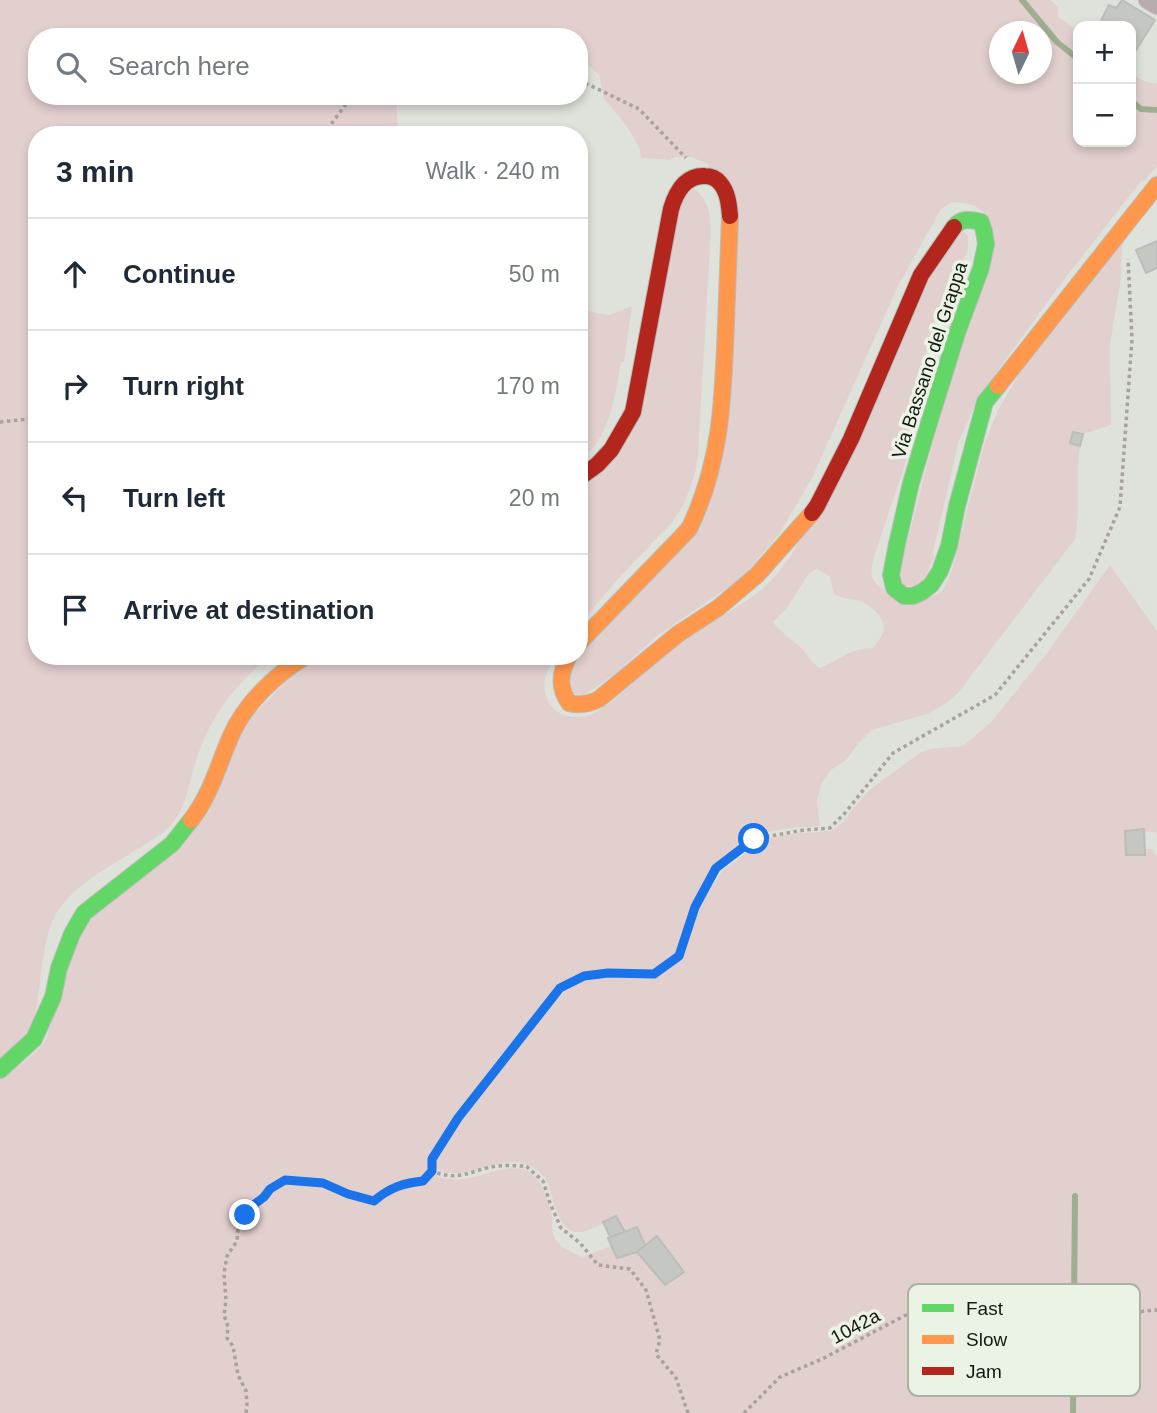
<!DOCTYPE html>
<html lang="en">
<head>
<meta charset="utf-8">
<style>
	:root { --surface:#fff; --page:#f2f2f3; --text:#1f2937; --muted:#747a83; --line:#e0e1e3 }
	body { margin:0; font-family:Helvetica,sans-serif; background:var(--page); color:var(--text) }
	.controls { position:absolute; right:21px; top:21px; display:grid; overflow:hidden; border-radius:14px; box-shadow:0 4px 10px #0003 }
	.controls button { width:63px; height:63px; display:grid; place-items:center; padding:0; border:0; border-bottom:2px solid var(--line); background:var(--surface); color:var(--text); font:35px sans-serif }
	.compass { position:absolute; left:989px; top:21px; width:63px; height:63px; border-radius:50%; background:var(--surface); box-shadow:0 4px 10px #0003; rotate:5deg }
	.stop { position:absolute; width:21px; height:21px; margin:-16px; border:5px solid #1a73e8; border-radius:50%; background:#fff }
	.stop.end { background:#1a73e8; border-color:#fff; box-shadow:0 2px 7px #0008 }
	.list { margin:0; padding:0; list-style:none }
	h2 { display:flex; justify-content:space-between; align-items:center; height:91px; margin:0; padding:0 28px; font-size:30px }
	h2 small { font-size:23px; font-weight:400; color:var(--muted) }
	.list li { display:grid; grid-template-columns:46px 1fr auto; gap:21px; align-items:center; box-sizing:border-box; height:112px; padding:0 28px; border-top:2px solid var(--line) }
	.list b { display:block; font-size:26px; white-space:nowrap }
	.list em { font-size:23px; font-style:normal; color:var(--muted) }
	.icon { flex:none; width:38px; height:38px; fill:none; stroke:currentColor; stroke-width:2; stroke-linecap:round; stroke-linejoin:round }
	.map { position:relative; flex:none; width:1157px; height:1413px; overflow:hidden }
	.search { position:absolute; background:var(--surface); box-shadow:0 4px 10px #0003; left:28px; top:28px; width:560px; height:77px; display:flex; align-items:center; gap:18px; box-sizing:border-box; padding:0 24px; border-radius:28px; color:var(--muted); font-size:26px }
	.panel { position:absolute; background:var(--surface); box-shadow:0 4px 10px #0003; left:28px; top:126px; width:560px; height:539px; border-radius:28px }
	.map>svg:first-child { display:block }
</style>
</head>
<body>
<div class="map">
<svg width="1157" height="1413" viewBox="0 0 1157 1413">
	<rect width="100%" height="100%" fill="#dee2da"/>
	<g fill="#e2d0cf" fill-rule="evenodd">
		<path d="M0,0H1051L1058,7V17L1069,24L1078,33V142H1131V74L1144,81L1157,84V166L1144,181L1142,180L1063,281L1003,363L974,408L959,440L932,556L934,557C927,574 920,596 897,581L975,280L988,215L975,206L965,203L952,202L941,209L897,288L812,478L779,534L742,578L658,635L615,674L584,695L573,694L570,672L595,636L707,489L728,229L718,177L707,164L692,157H676L669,160L641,158L639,147L633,136L620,117L604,99L599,75L579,55V37H532L483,29L413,37H37V96H396L398,135H37V656H270C236,683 210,717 197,758C189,781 187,809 169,827C160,836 149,842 139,848C110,867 74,884 56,914C42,938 43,974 37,1002C36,1011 35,1020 30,1028C24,1039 9,1049 0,1058ZM1000,32H1042V74H1000Z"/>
		<path d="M694,189C709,200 710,213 711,230L698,455L695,474L684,504L673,521L615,582L579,625V485L614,457L670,211Z"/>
		<path d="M965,232L968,237V250L932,324L921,375L909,448L905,464L874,557C872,564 870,572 873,579C881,596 924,603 939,593C946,588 949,577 952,569L984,445L997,412L1022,369L1125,239L1122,248L1121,278L1110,344L1111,425L1083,434L1073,432L1070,443L1080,446C1076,477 1081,508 1075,539L958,693L947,703L927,714L872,730L858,744L846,760L831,770L822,782L817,800L820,826L790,828L768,832L757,836L717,867L691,908L676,955L654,971L642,972L595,971L581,974L555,991L505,1050L448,1127L428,1160L438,1177C447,1179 455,1180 464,1179C484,1176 503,1165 523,1169C540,1173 550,1202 552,1218C553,1225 551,1233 555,1239C560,1247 573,1253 582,1257L611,1246L617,1258L637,1252L665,1285L683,1272L657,1236L645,1245L625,1232L616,1216C605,1221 594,1230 582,1232C554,1235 555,1193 545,1178C541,1173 534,1167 528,1165C499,1153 460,1187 434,1167V1162L453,1131L510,1054L559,996L583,979L596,977L642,978L657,976L681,959L697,911L722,871L760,842L770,838L791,834L831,831L843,823L851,811L872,788L921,752L931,749L963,746L991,722L1047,653L1110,565L1157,631V834L1154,832H1144V829L1125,831L1126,855H1144L1145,849H1152L1157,856V1413H0V1079C18,1067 34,1057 47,1038L66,938L148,871L245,723L304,664L320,656H556C548,669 541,681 546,696C551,714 572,721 589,715C609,709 642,672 659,658C689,634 726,616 757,593C777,578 791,556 803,535L939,239ZM817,569L830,577L834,594C843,598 848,599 856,600C869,602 888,619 883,633C881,638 876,643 873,648C846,649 843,659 820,668C812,663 810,658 804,651C795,640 781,634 773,622L787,608L809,573Z"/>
		<path d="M632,306L624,362H621C615,394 610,441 579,460V307L582,310L609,315Z"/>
	</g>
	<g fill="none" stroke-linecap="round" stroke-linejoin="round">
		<g stroke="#9eae8f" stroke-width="6">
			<polyline points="1022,0 1057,42 1078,59"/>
			<polyline points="1131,101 1141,109 1157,110"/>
			<polyline points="1073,1413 1075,1196"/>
		</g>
	</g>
	<g fill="#c5c8c2" stroke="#bbbeb8" stroke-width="2">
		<polygon points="1122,0 1155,20 1136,50 1131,47 1131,26 1098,26 1109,5 1116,8"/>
		<polygon points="1157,241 1157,268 1146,273 1136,250"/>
		<polygon points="1073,432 1083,434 1080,446 1070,443"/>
		<polygon points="1144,829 1145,855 1126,855 1125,831"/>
		<polygon points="616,1216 625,1232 610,1237 603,1222"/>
		<polygon points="637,1227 645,1245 637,1252 617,1258 608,1238"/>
		<polygon points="657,1236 684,1272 665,1285 637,1252"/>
	</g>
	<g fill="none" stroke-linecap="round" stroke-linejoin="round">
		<g stroke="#babdb7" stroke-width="18">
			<polyline id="street" points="1147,0 1157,6"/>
		</g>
		<g stroke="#babdb7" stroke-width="18">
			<g id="fast">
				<path d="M954,227C961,218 970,219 981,222L984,231L986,244L981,268L957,333L929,423L911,483L897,544L891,575L894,588L904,596H913L922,592L931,585L940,571L949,546L957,506L985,402L998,386"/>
				<polyline points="0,1070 34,1039 53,997 59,968 72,934 84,913 172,844 191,820"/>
			</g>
		</g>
		<g stroke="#babdb7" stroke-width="18">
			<g id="slow">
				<polyline points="998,386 1157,185"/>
				<path d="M579,643L689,529C722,461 723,398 726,324C727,288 729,252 730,216"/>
				<path d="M569,656C560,673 558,687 569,703C580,706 589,704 599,699L678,634L718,608L757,575L812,513"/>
				<path d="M191,820C210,796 218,766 230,738C244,704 275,675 306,656"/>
			</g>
		</g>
		<g stroke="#babdb7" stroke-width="18">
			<g id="jam">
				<path d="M579,478L597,465L611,450L633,412L671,209C676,192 685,175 705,176C711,176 716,178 720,183C728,192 729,205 730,216"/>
				<polyline points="812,513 817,506 851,439 921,275 954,227"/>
			</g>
		</g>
		<g stroke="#a8a19f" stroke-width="3.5" stroke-dasharray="3.5 3.5" stroke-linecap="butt">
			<polyline points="579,80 639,109 686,158"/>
			<polyline points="323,135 352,96"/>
			<polyline points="0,422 37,418"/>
			<path d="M246,1413L247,1404L246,1391L238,1375L233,1346L227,1338L228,1327L224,1315L226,1300L224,1273L227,1256L237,1241L238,1228L252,1206L264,1197L270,1189L285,1180L323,1183L348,1194L374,1201C389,1188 403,1183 423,1181L431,1171"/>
			<path d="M688,1413L676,1378L656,1354L660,1340L646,1290L630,1269L598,1265L580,1243L561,1228L550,1203L543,1181L526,1166C517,1166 507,1165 498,1166C471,1169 461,1183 432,1171V1159L458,1118L560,988L584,977L608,973L654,974L679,956L695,907L716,868L754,839L804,830L830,828L845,813L893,753L995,695L1089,579L1120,507L1132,339L1128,259"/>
			<polyline points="744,1413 780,1377 822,1359 927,1304 989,1309 1036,1325 1073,1329 1144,1311 1157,1310"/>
		</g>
		<use href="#street" stroke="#b8abab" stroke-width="16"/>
		<use href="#fast" stroke="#63d668" stroke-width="16"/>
		<use href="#slow" stroke="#ff974d" stroke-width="16"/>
		<use href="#jam" stroke="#b3261e" stroke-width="16"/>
	</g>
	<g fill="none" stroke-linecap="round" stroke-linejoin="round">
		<path stroke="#1a73e8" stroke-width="9" d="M245,1215L252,1206L264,1197L270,1189L285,1180L323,1183L348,1194L374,1201C389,1188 403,1183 423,1181L432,1171V1159L458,1118L560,988L584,976L608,973L654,974L679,956L695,907L716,868L754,839"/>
	</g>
	<g text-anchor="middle" stroke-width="7" stroke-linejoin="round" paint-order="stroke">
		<g font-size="19" fill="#151713" stroke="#ebf3e4">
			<text transform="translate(929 360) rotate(-72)" y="7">Via Bassano del Grappa</text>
			<text transform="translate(855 1326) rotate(-28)" y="7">1042a</text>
		</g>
	</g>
	<rect x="908" y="1284" width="232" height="112" rx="10" fill="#ebf3e4" stroke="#abb1a5" stroke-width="2"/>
	<rect x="922" y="1304" width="32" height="8" fill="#63d668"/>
	<rect x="922" y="1335" width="32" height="9" fill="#ff974d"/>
	<rect x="922" y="1367" width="32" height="8" fill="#b3261e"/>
	<g font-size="19" fill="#151713">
		<text x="966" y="1315">Fast</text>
		<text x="966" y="1346">Slow</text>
		<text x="966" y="1378">Jam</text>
	</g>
</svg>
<div class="controls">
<button>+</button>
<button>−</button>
</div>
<svg class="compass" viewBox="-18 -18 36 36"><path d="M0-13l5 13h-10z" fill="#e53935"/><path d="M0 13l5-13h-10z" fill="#747a83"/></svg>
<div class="stop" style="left:754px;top:839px"></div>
<div class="stop end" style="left:245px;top:1215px"></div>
<div class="search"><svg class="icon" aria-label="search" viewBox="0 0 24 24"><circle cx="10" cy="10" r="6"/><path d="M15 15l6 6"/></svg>Search here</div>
<section class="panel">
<h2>3 min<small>Walk · 240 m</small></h2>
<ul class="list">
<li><svg class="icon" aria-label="ahead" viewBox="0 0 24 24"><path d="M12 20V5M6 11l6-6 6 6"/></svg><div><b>Continue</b></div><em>50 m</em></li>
<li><svg class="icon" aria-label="right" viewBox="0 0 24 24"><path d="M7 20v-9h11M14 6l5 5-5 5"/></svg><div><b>Turn right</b></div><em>170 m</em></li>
<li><svg class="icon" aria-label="left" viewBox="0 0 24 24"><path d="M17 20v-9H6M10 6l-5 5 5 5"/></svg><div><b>Turn left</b></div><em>20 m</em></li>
<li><svg class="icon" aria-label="arrive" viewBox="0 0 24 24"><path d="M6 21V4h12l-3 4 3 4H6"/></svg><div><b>Arrive at destination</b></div></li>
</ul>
</section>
</div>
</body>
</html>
